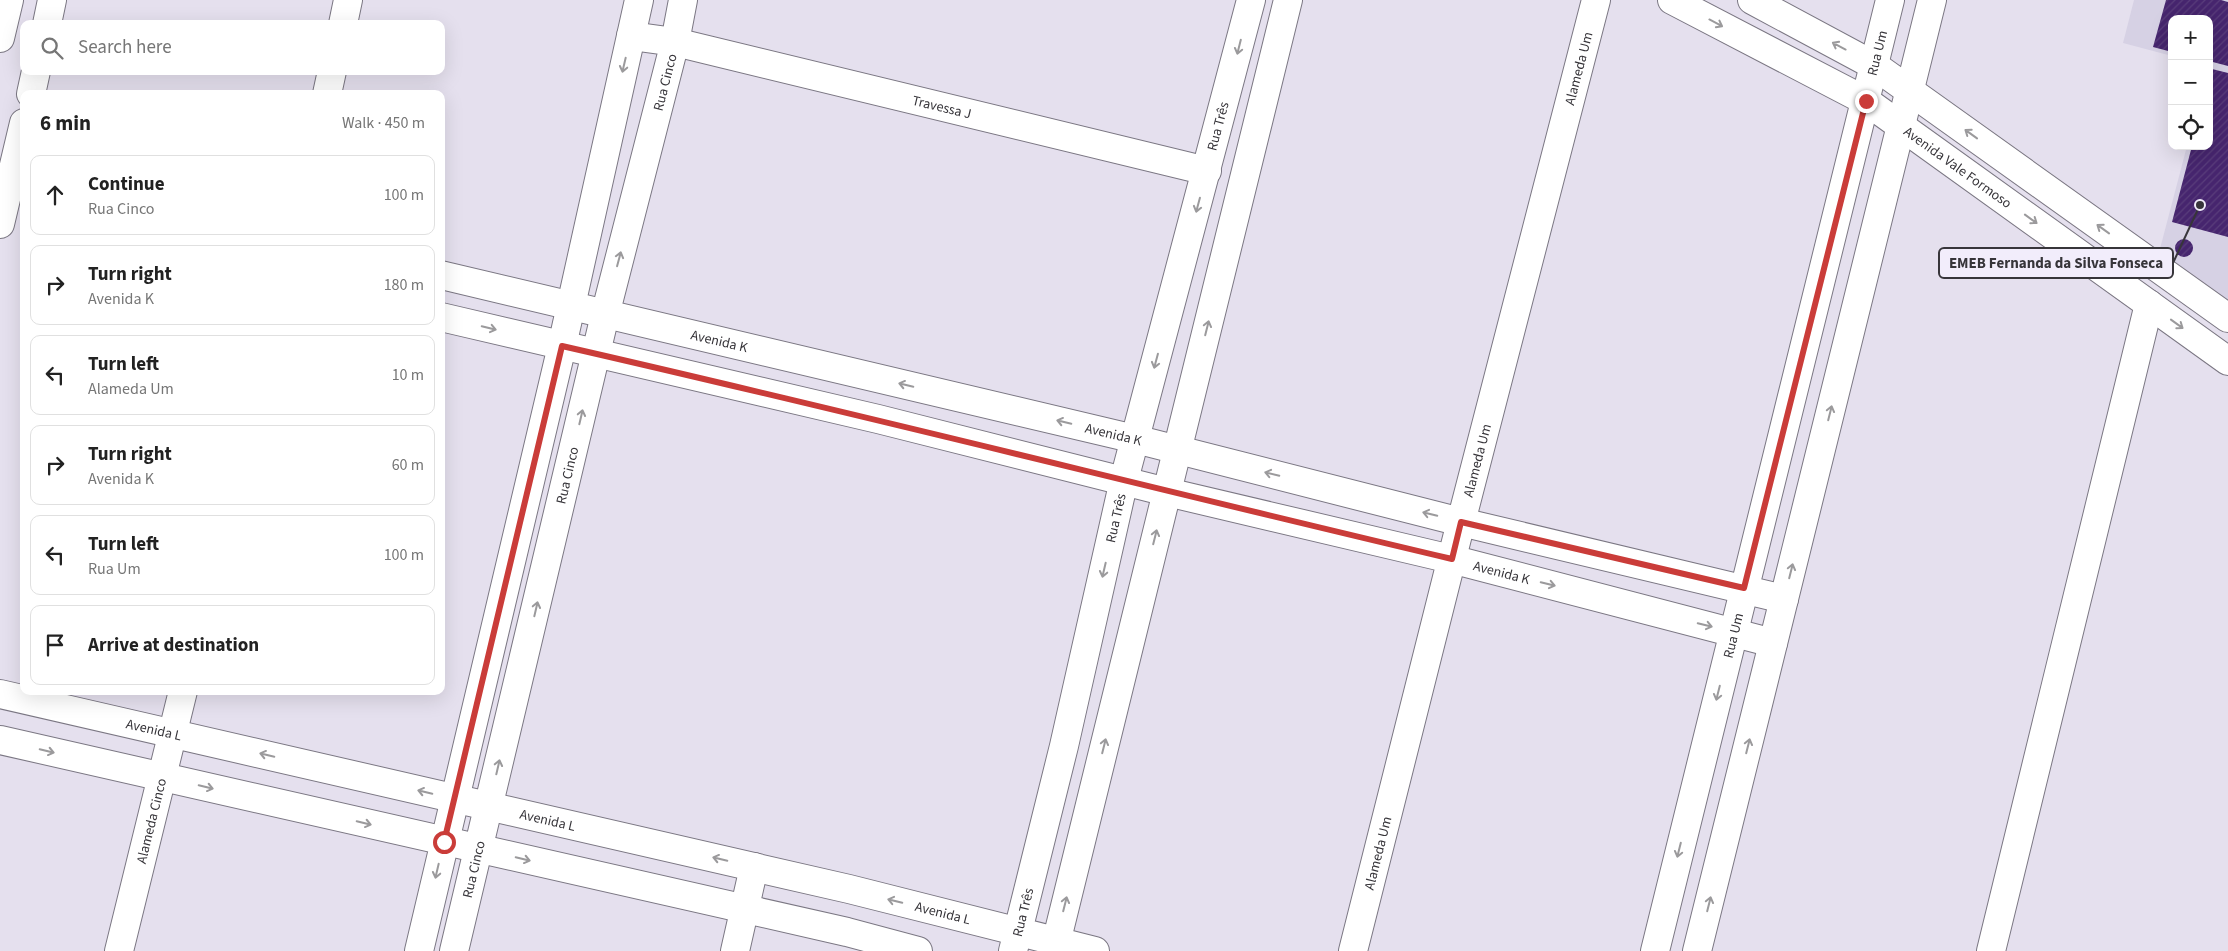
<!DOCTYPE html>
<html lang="en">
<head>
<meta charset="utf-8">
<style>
	:root { --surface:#fff; --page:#f6f6f6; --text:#222; --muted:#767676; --line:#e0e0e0 }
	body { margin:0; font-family:"Source Sans 3",sans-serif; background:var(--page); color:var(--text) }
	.controls { position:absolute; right:15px; top:15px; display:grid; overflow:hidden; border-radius:10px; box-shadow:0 5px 20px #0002 }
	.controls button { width:45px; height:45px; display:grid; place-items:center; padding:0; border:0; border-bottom:1px solid var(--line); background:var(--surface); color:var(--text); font:25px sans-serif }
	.stop { position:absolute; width:15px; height:15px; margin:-11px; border:4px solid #ca3c39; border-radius:50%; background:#fff }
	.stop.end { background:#ca3c39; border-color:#fff; box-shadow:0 1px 5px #0008 }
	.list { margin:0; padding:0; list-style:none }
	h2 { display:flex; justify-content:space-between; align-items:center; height:65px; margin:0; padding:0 20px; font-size:21px }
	h2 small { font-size:16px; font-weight:400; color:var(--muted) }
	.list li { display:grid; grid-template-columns:32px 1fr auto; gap:15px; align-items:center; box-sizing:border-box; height:80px; margin:0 10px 10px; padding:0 10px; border:1px solid var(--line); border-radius:10px }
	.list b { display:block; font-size:19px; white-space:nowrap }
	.list p { margin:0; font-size:16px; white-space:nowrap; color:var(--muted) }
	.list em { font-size:16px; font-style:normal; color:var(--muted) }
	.icon { flex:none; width:28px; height:28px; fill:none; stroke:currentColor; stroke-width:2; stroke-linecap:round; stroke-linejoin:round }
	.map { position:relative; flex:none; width:2228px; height:951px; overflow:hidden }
	.search { position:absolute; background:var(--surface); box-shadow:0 5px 20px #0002; left:20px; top:20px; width:425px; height:55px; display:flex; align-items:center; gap:12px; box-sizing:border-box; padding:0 18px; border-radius:10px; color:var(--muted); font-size:19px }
	.panel { position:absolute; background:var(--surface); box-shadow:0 5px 20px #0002; left:20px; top:90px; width:425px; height:605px; border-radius:10px }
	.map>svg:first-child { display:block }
</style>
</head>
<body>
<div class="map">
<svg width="2228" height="951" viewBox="0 0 2228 951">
	<defs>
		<pattern id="building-hatch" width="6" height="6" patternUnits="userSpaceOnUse" patternTransform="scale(1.25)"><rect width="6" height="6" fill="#46256e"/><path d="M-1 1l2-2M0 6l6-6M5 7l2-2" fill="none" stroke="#593d7b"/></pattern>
	</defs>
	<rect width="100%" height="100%" fill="#e5e0ee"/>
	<polygon fill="#d6d1e4" points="2134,0 2228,0 2228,315 2156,264 2187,146 2209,146 2209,19 2172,19 2172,56 2123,43"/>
	<g fill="url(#building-hatch)">
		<polygon points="2166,0 2221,0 2228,2 2228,66 2209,61 2209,19 2172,19 2172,52 2153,47"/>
		<polygon points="2212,69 2228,73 2228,237 2172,222 2192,146 2209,146 2209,78"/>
		<circle cx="2184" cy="248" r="9"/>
	</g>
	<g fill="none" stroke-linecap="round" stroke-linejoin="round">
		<g stroke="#7b7783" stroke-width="30">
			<g id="minor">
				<path id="s1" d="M1672,0L1866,101L2228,361"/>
				<polyline points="1752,0 1875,66 2228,318"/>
				<polyline points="47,24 52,0"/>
				<polyline points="343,24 348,0"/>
				<path id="s2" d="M631,36L675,42L1207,171"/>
				<polyline points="0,38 9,0"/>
				<polyline points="31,94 36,71"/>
				<polyline points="327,94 332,71"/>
				<polyline points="0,224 24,123"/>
				<path id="s3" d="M441,275L1135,439L1461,522L1784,599"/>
				<path id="s4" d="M441,317L878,419L1167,492L1451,559L1773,643"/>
				<path id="s5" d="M0,694L849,889L1095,951"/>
				<polyline points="0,740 847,932 918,951"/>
				<path id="s6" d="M119,951L183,691"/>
				<polyline points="419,951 562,346 639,0"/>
				<path id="s7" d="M454,951L605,315L675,42L683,0"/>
				<polyline points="735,951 754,867"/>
				<path id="s8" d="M1013,951L1064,746L1124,480L1251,0"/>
				<polyline points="1054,951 1288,0"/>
				<path id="s9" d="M1353,951L1461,522L1596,0"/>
				<path id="s10" d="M1655,951L1890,0"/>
				<polyline points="1697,951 1932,0"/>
				<polyline points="1991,951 2149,304"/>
			</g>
		</g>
		<use href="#minor" stroke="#fff" stroke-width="28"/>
	</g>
	<defs><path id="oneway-shaft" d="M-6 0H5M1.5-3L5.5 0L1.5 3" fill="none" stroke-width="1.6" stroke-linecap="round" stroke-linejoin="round" transform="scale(1.25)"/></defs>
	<g stroke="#9b9a9c">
		<use href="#oneway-shaft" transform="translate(1716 23) rotate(28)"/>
		<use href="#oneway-shaft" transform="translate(1839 46) rotate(-152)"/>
		<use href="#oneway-shaft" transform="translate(1239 47) rotate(104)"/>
		<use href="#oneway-shaft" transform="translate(624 65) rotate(103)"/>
		<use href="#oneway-shaft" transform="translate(1971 134) rotate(-144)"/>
		<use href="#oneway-shaft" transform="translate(1198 205) rotate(105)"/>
		<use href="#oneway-shaft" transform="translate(2031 219) rotate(36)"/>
		<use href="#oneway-shaft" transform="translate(2103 229) rotate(-144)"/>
		<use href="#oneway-shaft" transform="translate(619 259) rotate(-75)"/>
		<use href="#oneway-shaft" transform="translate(2177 324) rotate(36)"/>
		<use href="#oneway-shaft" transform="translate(489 328) rotate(14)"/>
		<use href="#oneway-shaft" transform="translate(1207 328) rotate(-76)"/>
		<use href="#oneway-shaft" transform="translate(1156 361) rotate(105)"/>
		<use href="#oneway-shaft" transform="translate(906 385) rotate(-167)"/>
		<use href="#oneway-shaft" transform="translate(1830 413) rotate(-76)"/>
		<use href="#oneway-shaft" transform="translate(581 417) rotate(-77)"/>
		<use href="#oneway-shaft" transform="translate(1064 422) rotate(-167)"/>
		<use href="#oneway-shaft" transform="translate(1272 474) rotate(-166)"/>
		<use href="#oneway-shaft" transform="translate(1430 514) rotate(-166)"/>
		<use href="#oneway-shaft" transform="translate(1155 537) rotate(-76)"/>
		<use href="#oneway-shaft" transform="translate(1104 570) rotate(103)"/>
		<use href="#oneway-shaft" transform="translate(1791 571) rotate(-76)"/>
		<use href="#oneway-shaft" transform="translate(1548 584) rotate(14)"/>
		<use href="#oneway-shaft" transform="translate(536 609) rotate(-77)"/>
		<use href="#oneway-shaft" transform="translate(1705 625) rotate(14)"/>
		<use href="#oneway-shaft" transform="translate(1718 693) rotate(104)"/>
		<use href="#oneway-shaft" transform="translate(1104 746) rotate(-76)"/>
		<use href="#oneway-shaft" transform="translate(1748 746) rotate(-76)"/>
		<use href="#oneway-shaft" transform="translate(47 751) rotate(13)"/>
		<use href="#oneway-shaft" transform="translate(267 755) rotate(-167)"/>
		<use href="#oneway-shaft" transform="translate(498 767) rotate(-77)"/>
		<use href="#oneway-shaft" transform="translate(206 787) rotate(13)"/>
		<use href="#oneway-shaft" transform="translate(425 792) rotate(-167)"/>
		<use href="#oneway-shaft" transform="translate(364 823) rotate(13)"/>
		<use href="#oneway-shaft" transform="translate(1679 850) rotate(104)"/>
		<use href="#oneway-shaft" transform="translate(523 859) rotate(13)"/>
		<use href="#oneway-shaft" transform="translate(720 859) rotate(-167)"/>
		<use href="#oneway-shaft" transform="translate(437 871) rotate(103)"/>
		<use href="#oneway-shaft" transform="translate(895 901) rotate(-166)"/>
		<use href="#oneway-shaft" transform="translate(1065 904) rotate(-76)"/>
		<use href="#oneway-shaft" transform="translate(1709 904) rotate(-76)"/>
	</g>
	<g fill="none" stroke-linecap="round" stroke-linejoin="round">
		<path stroke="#ca3c39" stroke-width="6" d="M444,842L562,346C860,414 1155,489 1452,559L1461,522L1744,588L1866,101"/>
	</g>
	<g text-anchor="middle" stroke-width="5" stroke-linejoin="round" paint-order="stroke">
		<g font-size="14" fill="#37353a" stroke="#f2edfb">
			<text dy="5" stroke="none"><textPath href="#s10" startOffset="925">Rua Um</textPath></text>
			<text dy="5" stroke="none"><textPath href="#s9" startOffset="911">Alameda Um</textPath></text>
			<text dy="5" stroke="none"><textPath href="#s7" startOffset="894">Rua Cinco</textPath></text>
			<text dy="5" stroke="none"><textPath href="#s2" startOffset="319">Travessa J</textPath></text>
			<text dy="5" stroke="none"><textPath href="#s8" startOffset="850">Rua Três</textPath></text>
			<text dy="5" stroke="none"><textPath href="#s1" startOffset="332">Avenida Vale Formoso</textPath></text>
			<text dy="5" stroke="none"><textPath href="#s3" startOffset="286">Avenida K</textPath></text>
			<text dy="5" stroke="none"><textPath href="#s3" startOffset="691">Avenida K</textPath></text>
			<text dy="5" stroke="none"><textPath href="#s9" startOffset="506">Alameda Um</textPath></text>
			<text dy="5" stroke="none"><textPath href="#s7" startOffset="489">Rua Cinco</textPath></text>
			<text dy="5" stroke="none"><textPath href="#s8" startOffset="445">Rua Três</textPath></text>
			<text dy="5" stroke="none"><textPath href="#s4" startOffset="1091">Avenida K</textPath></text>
			<text dy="5" stroke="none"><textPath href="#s10" startOffset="325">Rua Um</textPath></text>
			<text dy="5" stroke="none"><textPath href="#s5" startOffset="158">Avenida L</textPath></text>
			<text dy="5" stroke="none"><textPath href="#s5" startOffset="562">Avenida L</textPath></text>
			<text dy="5" stroke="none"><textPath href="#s6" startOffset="134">Alameda Cinco</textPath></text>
			<text dy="5" stroke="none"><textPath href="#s9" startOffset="101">Alameda Um</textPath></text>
			<text dy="5" stroke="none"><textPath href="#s7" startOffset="84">Rua Cinco</textPath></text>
			<text dy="5" stroke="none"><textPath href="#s5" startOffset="968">Avenida L</textPath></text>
			<text dy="5" stroke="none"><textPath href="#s8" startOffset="40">Rua Três</textPath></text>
		</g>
	</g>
	<path fill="none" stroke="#37353a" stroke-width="2" d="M2200 205L2173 263"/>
	<circle fill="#37353a" stroke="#f2edfb" stroke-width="2" cx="2200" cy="205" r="5"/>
	<rect fill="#f2edfb" stroke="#37353a" stroke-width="2" x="1939" y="248" width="234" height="30" rx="5"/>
	<g font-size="15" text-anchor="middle" font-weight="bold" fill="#37353a">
		<text x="2056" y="268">EMEB Fernanda da Silva Fonseca</text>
	</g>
</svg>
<div class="controls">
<button>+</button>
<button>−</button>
<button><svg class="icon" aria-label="locate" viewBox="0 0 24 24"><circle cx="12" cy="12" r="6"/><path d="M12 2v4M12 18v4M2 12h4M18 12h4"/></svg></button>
</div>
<div class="stop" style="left:444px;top:842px"></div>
<div class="stop end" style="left:1866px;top:101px"></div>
<div class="search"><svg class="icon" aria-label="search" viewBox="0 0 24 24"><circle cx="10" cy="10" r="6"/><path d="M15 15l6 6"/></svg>Search here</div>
<section class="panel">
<h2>6 min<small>Walk · 450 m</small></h2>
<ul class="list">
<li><svg class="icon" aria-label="ahead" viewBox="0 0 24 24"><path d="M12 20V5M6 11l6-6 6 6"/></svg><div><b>Continue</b><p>Rua Cinco</p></div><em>100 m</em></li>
<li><svg class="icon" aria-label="right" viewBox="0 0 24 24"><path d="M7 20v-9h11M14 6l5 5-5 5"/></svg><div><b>Turn right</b><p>Avenida K</p></div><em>180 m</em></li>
<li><svg class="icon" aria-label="left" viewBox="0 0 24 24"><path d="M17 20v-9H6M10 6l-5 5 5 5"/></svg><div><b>Turn left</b><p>Alameda Um</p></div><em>10 m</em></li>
<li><svg class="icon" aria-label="right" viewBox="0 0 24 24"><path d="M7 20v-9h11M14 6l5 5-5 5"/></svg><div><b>Turn right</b><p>Avenida K</p></div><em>60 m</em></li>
<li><svg class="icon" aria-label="left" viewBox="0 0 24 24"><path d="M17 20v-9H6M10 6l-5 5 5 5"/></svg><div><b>Turn left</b><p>Rua Um</p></div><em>100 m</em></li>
<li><svg class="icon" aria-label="arrive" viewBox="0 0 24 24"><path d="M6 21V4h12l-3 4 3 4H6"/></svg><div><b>Arrive at destination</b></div></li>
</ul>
</section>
</div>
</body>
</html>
